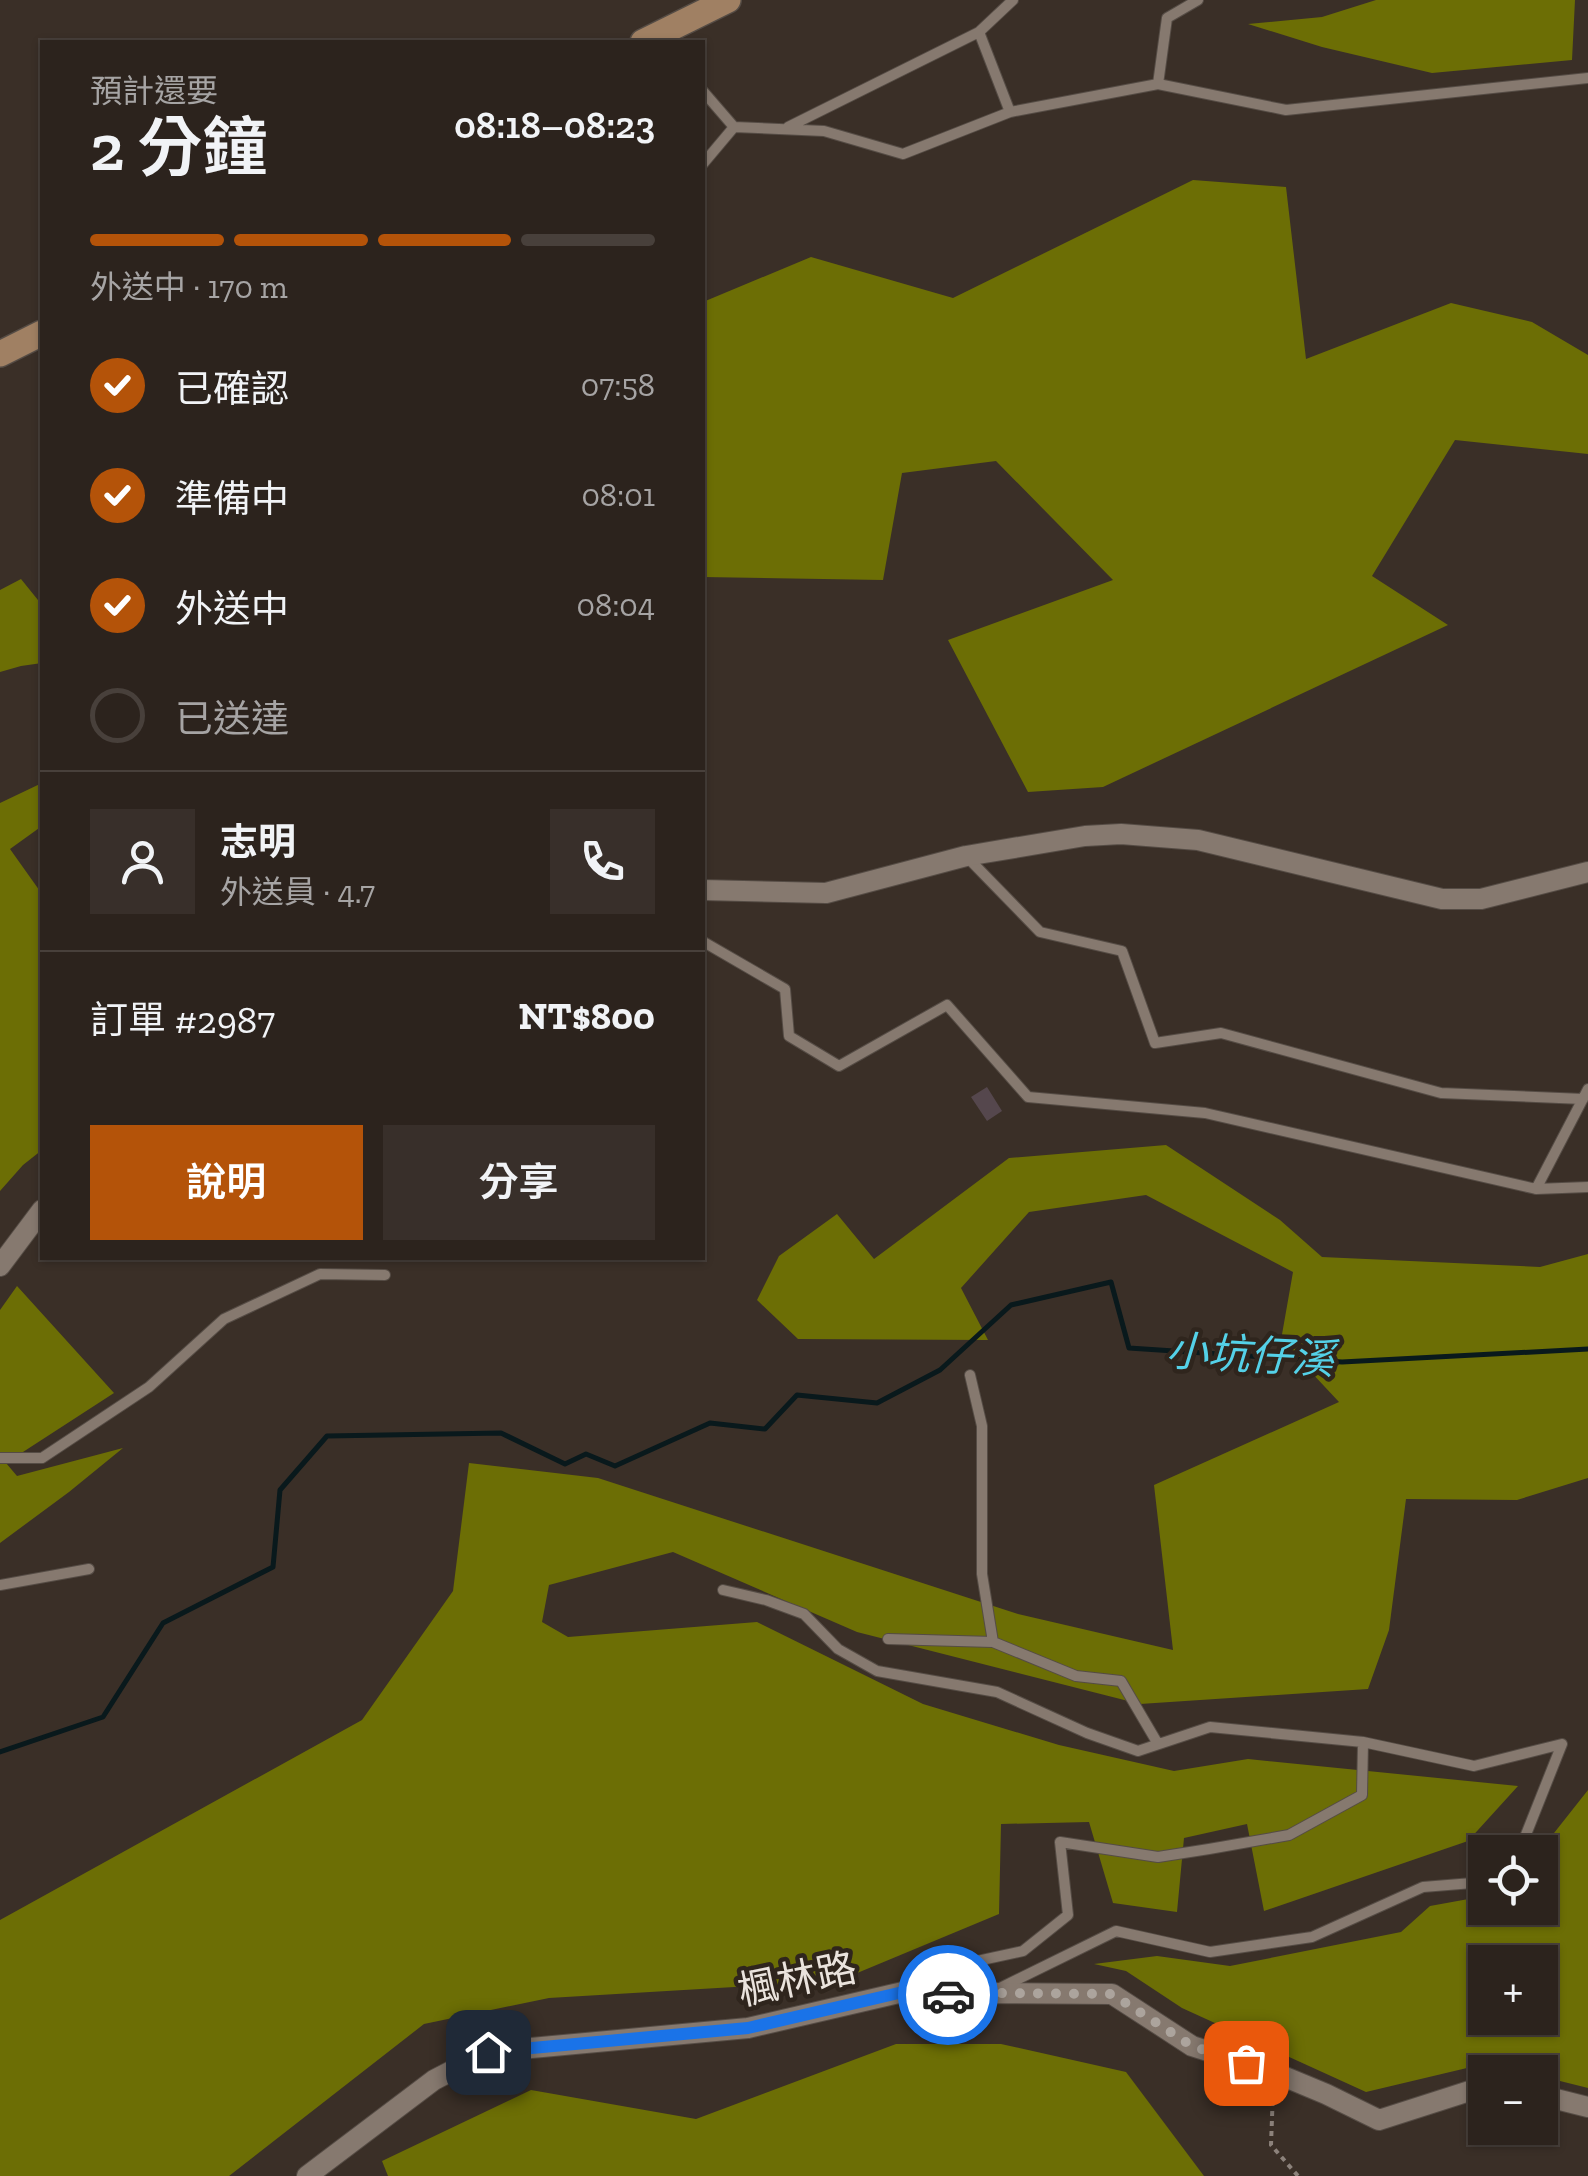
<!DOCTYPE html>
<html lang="zh-TW">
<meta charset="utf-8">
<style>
:root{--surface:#2c231d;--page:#382f2a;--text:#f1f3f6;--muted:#a6a4a4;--line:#48403b;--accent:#b45309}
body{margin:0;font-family:"Zilla Slab","Noto Sans TC",serif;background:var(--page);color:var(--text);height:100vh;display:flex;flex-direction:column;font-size:38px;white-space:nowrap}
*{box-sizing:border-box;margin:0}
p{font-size:32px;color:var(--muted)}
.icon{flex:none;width:55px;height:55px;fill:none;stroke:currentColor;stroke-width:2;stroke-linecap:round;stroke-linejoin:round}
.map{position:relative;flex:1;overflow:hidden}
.drawer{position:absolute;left:40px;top:40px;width:665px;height:1220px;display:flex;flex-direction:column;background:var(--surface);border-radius:0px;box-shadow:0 2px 8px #0004,0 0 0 2px var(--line)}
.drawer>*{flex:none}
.tools{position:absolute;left:1468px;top:1835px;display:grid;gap:20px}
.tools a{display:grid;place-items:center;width:90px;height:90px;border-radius:0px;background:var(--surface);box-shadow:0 2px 8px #0004,0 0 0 2px var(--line);font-size:50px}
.pin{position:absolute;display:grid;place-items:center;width:85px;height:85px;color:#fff;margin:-42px;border-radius:20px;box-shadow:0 5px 15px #0006}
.courier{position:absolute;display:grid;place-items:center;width:100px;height:100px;margin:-50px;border:8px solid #1a73e8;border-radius:50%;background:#fff;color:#222;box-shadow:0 2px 12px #0007}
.summary em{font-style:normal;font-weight:600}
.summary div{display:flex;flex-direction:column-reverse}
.summary{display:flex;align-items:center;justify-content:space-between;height:170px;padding:0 50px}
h1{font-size:65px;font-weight:600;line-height:75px}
.bar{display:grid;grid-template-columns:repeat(4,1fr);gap:15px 10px;align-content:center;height:120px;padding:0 50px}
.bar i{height:12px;border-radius:8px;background:var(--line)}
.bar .active{background:var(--accent)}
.bar p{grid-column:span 4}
.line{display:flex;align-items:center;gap:25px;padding:0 50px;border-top:2px solid var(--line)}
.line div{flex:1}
.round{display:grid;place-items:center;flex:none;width:105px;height:105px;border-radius:0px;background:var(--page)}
ol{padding:0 50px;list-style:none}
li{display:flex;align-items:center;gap:30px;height:110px}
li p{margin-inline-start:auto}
li .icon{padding:10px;border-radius:50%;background:var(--accent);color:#fff;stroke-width:4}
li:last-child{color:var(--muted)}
li i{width:55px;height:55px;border:5px solid var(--line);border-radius:50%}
.action{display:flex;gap:20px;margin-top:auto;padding:20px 50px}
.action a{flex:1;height:115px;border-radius:0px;background:var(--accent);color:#fff;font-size:40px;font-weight:600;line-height:115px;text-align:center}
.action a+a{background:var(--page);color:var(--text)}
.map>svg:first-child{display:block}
.forest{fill:#6c6e05;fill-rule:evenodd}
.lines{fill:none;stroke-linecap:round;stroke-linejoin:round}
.stream{stroke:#09191c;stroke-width:5}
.building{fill:#55474d}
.lane-casing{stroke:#554c45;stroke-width:12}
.street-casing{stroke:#554c45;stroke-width:22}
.secondary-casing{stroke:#554c45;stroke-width:28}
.path{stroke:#8c827b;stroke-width:4;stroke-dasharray:5 5;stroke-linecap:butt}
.lane{stroke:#86796f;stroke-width:10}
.street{stroke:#86796f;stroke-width:20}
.secondary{stroke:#a08063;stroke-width:25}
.done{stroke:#aca49d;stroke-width:10;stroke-dasharray:0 18}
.route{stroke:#1a73e8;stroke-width:12}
.labels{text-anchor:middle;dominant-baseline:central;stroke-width:9;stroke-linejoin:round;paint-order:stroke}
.street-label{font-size:40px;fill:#eae3dd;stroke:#2f251d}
.water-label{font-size:42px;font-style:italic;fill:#54d1e8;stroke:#2f251d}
</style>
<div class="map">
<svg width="1588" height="2176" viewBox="0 0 1588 2176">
<rect width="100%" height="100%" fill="#3a2f27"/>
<!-- forest -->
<path class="forest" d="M 1376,0 L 1575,0 L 1572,60 L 1432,73 L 1322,47 L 1248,24 L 1322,17 Z
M 1193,180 L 1286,187 L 1306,359 L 1451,303 L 1532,322 L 1588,355 L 1588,454 L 1455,440 L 1372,576 L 1448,625 L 1103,787 L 1028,792 L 948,640 L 1113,580 L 996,461 L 902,473 L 883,580 L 703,577 L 703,302 L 811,257 L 953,298 Z
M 21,579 L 42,605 L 42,663 L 21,666 L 0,672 L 0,590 Z
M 42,783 L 42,826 L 10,849 L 42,894 L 42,1150 L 23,1165 L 0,1191 L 0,803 Z
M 1166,1145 L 1280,1220 L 1322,1257 L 1540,1267 L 1588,1254 L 1588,1478 L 1517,1500 L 1406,1499 L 1389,1630 L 1368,1689 L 1140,1704 L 857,1632 L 673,1552 L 549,1585 L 542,1622 L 568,1637 L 757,1622 L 923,1704 L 1059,1745 L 1174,1771 L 1248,1759 L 1518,1786 L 1468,1841 L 1264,1911 L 1247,1824 L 1184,1838 L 1177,1912 L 1113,1903 L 1089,1822 L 1001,1824 L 999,1914 L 838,1981 L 549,1998 L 424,2024 L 229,2176 L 0,2176 L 0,1920 L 362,1720 L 453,1591 L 469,1463 L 598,1478 L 1018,1614 L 1173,1650 L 1154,1485 L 1339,1402 L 1281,1340 L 1293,1272 L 1146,1195 L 1029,1212 L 961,1288 L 988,1340 L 798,1339 L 757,1300 L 779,1256 L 837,1214 L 874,1259 L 1009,1158 Z
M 17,1286 L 114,1393 L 6,1463 L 17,1476 L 123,1448 L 69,1492 L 0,1543 L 0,1310 Z
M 1588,1790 L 1588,2088 L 1540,2076 L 1540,2072 L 1527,2072 L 1488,2063 L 1366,2092 L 1182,2008 L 1126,1971 L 1094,1964 L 1157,1956 L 1230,1966 L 1401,1932 L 1430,1906 L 1485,1896 L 1485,1908 L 1540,1908 L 1539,1852 ZM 1485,1962 L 1540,1962 L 1540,2018 L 1485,2018 Z
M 896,2044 L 1001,2044 L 1126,2072 L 1204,2176 L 388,2176 L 382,2161 L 531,2090 L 696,2119 Z"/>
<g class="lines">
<!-- stream -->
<path class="stream" d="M 0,1752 L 103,1717 L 163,1623 L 273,1567 L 280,1490 L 327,1436 L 501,1433 L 565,1464 L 586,1454 L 615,1466 L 710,1423 L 765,1429 L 797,1395 L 877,1403 L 940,1370 L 1011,1305 L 1111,1282 L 1129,1348 L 1342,1362 L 1588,1349"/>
</g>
<!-- building -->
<path class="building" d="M 987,1087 L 1002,1111 L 987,1121 L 971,1097 Z"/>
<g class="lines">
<defs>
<path id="lane" d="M 1158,84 L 1167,18 L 1198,0
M 702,90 L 734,127
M 1010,112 L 979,32 L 1013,0
M 788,127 L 979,32
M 702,165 L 734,127 L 824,131 L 903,154 L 1010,112 L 1158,84 L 1286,110 L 1588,78
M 967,857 L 1040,932 L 1122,951 L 1155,1043 L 1221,1033 L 1441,1093 L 1583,1099
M 702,941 L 785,989 L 789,1036 L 839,1066 L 947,1005 L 1028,1097 L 1205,1113 L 1536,1189 L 1588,1089
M 1536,1189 L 1588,1187
M 970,1375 L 982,1426 L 982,1574 L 993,1642
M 0,1458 L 42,1458 L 149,1387 L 224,1319 L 320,1274 L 385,1275
M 0,1585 L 89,1569
M 723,1590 L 766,1600 L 804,1614 L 838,1649 L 877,1671 L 997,1692 L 1087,1733 L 1138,1751 L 1210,1727 L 1363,1742 L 1474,1766 L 1562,1744 L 1519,1852
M 888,1639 L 993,1642 L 1076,1676 L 1121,1681 L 1158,1744
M 998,1989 L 1116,1931 L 1210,1952 L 1312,1937 L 1423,1887 L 1485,1882
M 906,1990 L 945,1968 L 1023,1951 L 1068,1915 L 1060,1842 L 1158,1857 L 1209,1849 L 1289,1835 L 1362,1795 L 1363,1742"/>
<path id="street" d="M 702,890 L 826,893 L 966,856 L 1085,836 L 1121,834 L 1198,840 L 1442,899 L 1481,899 L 1588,872
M 0,1266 L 42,1210
M 1540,2095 L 1588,2107
M 307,2176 L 434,2080 L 488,2052 L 748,2028 L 903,1992 L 936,1996 L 989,1993 L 1112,1994 L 1192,2046 L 1273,2072 L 1326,2094 L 1379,2120 L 1485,2086"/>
<path id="secondary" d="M 643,42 L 728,0
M 0,354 L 42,333"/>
</defs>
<!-- lane casing -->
<use href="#lane" class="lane-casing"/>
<!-- street casing -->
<use href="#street" class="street-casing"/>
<!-- secondary casing -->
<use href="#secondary" class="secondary-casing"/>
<!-- path -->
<path class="path" d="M 1273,2091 L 1271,2145 L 1298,2176"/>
<!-- lane -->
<use href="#lane" class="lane"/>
<!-- street -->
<use href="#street" class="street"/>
<!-- secondary -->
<use href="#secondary" class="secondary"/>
</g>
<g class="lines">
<!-- done -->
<path class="done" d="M 948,1995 L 989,1993 L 1112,1994 L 1192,2046 L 1246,2063"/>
<!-- route -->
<path class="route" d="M 488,2052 L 748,2028 L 903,1992 L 948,1995"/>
</g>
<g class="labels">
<!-- street labels -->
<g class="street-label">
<text transform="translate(797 1979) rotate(-12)">楓林路</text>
</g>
<!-- water labels -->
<g class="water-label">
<text transform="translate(1250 1355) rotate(3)">小坑仔溪</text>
</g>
</g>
</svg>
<div class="tools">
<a><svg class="icon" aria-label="locate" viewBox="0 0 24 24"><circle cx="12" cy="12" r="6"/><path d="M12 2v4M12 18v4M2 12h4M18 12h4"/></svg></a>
<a>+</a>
<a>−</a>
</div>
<div class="pin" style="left:1246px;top:2063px;background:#ea580c"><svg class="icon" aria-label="bag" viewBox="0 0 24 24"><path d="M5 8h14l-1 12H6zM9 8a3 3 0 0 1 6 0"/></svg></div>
<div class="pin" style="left:488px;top:2052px;background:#1f2937"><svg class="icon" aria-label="home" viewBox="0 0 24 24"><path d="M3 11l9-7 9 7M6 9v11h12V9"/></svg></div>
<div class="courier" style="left:948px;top:1995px"><svg class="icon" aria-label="car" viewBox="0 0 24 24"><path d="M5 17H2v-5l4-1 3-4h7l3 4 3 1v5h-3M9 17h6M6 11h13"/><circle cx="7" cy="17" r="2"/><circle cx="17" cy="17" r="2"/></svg></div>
<section class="drawer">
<div class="summary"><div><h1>2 分鐘</h1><p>預計還要</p></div><em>08:18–08:23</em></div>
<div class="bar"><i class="active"></i><i class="active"></i><i class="active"></i><i></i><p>外送中 · 170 m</p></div>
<ol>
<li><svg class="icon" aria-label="check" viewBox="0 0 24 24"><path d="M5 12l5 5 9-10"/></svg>已確認<p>07:58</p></li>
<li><svg class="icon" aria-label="check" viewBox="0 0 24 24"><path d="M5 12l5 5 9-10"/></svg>準備中<p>08:01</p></li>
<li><svg class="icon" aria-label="check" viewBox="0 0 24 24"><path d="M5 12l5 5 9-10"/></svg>外送中<p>08:04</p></li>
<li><i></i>已送達</li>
</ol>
<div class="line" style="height:180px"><a class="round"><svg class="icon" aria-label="person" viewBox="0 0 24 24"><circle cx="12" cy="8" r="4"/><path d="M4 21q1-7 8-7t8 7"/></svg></a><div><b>志明</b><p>外送員 · 4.7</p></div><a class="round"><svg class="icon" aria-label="phone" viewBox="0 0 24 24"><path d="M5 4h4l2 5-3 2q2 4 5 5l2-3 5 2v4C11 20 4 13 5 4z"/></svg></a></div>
<div class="line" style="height:130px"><div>訂單 #2987</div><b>NT$800</b></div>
<div class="action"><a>說明</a><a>分享</a></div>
</section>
</div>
